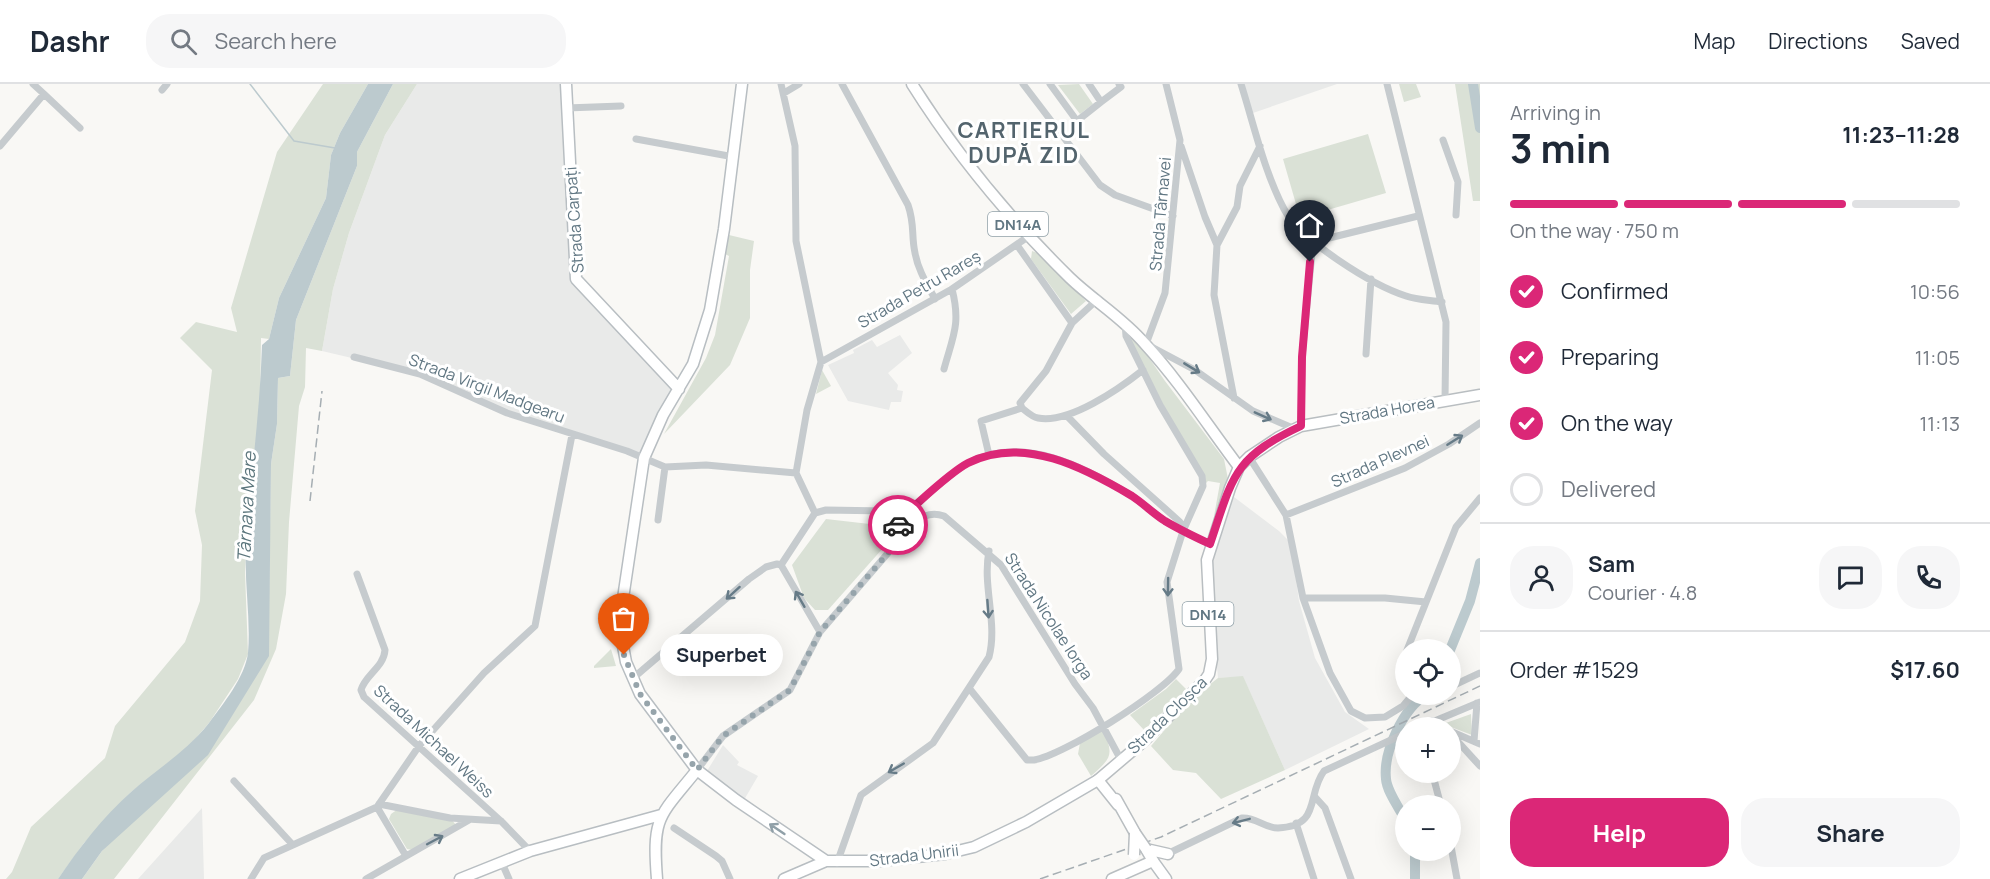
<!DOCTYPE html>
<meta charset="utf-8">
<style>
:root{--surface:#fff;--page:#f6f6f7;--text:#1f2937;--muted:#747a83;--line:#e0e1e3;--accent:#db2777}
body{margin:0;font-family:Manrope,sans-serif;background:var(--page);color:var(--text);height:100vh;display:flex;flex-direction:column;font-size:22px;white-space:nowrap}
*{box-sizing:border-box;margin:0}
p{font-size:20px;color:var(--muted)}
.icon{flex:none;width:33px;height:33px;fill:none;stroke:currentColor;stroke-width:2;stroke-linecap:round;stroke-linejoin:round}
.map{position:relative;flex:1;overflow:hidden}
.panel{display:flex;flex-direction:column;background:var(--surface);width:510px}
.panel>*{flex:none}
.controls{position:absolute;left:1395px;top:555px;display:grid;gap:12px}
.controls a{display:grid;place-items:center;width:66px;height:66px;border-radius:50%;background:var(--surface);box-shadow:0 6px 24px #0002;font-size:30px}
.pin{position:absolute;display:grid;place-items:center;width:51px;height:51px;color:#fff;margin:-62px -26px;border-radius:50% 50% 50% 0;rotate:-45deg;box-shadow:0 0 6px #0007}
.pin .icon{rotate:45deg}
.courier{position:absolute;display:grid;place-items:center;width:60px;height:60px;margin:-30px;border:4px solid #db2777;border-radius:50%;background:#fff;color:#222;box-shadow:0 2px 8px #0007}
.bubble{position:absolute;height:42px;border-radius:21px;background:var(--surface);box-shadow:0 6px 24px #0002;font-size:20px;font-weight:700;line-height:42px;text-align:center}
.head em{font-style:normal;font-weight:700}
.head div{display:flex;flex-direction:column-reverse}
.head{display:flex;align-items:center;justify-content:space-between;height:102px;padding:0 30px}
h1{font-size:39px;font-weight:700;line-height:45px}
.bar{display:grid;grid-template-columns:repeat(4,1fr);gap:9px 6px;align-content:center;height:72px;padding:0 30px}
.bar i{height:8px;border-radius:4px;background:var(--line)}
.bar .on{background:var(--accent)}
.bar p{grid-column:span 4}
.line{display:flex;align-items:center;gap:15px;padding:0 30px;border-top:2px solid var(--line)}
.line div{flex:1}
.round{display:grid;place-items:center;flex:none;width:63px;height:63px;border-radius:24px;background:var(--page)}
ol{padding:0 30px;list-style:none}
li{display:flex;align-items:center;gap:18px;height:66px}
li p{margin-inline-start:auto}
li .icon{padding:6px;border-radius:50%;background:var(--accent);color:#fff;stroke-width:4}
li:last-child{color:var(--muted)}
li i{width:33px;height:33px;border:3px solid var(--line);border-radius:50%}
.button{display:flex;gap:12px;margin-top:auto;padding:12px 30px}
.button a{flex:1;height:69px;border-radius:24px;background:var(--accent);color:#fff;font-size:24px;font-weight:700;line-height:69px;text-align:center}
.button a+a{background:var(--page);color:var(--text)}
header{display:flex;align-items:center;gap:36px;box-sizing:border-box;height:84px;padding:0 30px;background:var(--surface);border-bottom:2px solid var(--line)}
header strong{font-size:28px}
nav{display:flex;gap:33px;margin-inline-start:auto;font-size:21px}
.search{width:420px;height:54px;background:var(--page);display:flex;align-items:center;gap:15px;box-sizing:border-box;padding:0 21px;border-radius:24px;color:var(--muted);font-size:22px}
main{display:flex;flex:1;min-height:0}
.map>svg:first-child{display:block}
.built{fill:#e9eae9}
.green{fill:#dae1d6}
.water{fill:#bccace}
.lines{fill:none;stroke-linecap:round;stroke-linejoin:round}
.stream{stroke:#bccace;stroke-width:1.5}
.river{stroke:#bccace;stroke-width:10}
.secondary-casing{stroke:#b8bec2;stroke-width:13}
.primary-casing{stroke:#b9bec1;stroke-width:13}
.street{stroke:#c6cbce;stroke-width:7}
.secondary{stroke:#fff;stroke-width:10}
.primary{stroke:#fff;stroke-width:10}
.rail{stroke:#a6aeb3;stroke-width:1.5;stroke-dasharray:9 4.5;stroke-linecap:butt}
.primary-bridge-casing{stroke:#b9bec1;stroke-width:13;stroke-linecap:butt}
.primary-bridge{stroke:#fff;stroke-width:10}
.oneway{stroke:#667b87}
.oneway2{stroke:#90a0a8}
.done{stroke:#96a4ab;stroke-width:6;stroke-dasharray:0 10.8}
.route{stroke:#db2777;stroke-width:8}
.labels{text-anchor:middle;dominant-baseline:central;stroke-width:6;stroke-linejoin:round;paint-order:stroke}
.shield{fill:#fff;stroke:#90a0a8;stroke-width:1.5}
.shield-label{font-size:15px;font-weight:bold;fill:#617783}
.street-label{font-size:16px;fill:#617783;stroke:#fff}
.water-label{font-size:18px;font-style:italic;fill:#5c767d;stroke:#fff}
.district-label{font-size:22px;font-weight:bold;letter-spacing:1.5px;fill:#53646d;stroke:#fff}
</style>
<header>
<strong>Dashr</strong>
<div class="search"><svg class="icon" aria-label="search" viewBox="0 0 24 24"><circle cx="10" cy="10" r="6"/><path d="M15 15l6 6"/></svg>Search here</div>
<nav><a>Map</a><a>Directions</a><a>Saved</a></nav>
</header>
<main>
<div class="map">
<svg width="1480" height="795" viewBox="0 0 1480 795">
<rect width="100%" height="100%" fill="#f9f8f5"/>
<!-- built -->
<path class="built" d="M 417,0 L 560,0 L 576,195 L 679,305 L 644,374 L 528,336 L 420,290 L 322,267 L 333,205 L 349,149 L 385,51 Z
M 1239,0 L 1337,0 L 1250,30 Z
M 900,251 L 912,269 L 888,289 L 898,301 L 897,306 L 903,307 L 901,318 L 891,318 L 889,326 L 848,317 L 828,281 L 854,269 L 853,266 L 872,256 L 877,263 Z
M 1234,413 L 1279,447 L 1291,459 L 1299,517 L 1315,574 L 1345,628 L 1369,645 L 1285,686 L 1243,593 L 1218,594 L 1209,495 L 1214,459 Z
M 723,661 L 739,678 L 737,681 L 758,692 L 744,716 L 707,687 Z
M 202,724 L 204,795 L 138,795 Z"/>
<!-- green -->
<path class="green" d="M 323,0 L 368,0 L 340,49 L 331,71 L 326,114 L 279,214 L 269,255 L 261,254 L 260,324 L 249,414 L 245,488 L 248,570 L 238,595 L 209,639 L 183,669 L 131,708 L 84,759 L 58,795 L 6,795 L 12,788 L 31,743 L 105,674 L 115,642 L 185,558 L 200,517 L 202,461 L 195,427 L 212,286 L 180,254 L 196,238 L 237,248 L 231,224 L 277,68 Z
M 393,0 L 417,0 L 385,51 L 349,149 L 333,205 L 322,267 L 306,264 L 305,303 L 299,322 L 289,438 L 286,510 L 276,565 L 254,616 L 114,795 L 82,795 L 102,767 L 268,572 L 271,380 L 277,340 L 278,294 L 290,292 L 296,236 L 357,82 L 357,68 Z
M 1079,0 L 1093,20 L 1080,30 L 1058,1 Z
M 1399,0 L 1416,0 L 1421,13 L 1404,18 Z
M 1455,0 L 1480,0 L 1480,117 L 1473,117 Z
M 1368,50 L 1386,109 L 1300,134 L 1283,75 Z
M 729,151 L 754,157 L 750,186 L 750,234 L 730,281 L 664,350 L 706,274 L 715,251 L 729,172 L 725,170 Z
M 1032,167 L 1040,170 L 1086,217 L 1071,230 L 1031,175 Z
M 1125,239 L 1165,297 L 1224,375 L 1228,395 L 1214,432 L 1220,399 L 1208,397 L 1203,402 L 1202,392 L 1126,252 Z
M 822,286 L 831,302 L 816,310 Z
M 826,435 L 887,442 L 892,454 L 828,526 L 815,526 L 804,514 L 792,481 Z
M 611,565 L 616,582 L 594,584 L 594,582 Z
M 1243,592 L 1285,686 L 1221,715 L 1196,689 L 1173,686 L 1151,662 L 1189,617 L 1218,594 Z
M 1176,595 L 1187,606 L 1144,646 L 1130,631 L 1166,605 Z
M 1471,630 L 1472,651 L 1443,640 Z
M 1102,643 C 1113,670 1114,672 1091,692 L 1078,670 L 1080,659 Z
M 398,725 L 450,734 L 456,741 L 413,766 L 407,765 L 389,735 L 391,730 Z"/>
<!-- water -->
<path class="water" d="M 368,0 L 393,0 L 357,68 L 357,82 L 296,236 L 290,292 L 278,294 L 277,340 L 271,380 L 269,572 L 208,671 L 102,767 L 82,795 L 58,795 C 79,764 103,733 131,708 C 158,684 185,669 209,639 C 223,620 245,593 248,569 C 251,535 244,499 246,464 C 250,396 260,330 262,261 L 269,255 L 279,214 L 326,114 L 331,71 L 340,49 Z"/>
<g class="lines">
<!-- stream -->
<path class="stream" d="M 250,0 L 294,57 L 335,64"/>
<!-- river -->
<path class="river" d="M 1473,0 L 1480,44
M 1450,566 L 1470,517 L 1480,479
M 1406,737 C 1400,725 1387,708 1386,695 C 1383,668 1403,624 1427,610
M 1415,766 L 1415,795"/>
<defs>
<path id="secondary" d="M 566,0 L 576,195 L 679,305
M 742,0 L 724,145 L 710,226 L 693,280 L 663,331 L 644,374 L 619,541 L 626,578 L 640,610 L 697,686 L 736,716 L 826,777
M 1153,777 L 1166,795
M 460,795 L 530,767 L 661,731
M 657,795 C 652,732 659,733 697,686
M 784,795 L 826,777 L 879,777 L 945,770 L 974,763 L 1026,738 L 1098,696"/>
<path id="primary" d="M 912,0 C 956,70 1011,136 1070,194 C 1094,217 1123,234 1145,260 C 1180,298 1208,342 1239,383
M 1116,715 L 1135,749
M 1118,721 L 1098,696 L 1145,656 L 1205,596 L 1209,590 L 1212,575 L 1207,476 L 1230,404 L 1239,383 L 1249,373 L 1279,353 L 1301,342 L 1480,311
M 1146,765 L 1168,770
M 1112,795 L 1153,777 L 1146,765"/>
</defs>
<!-- secondary casing -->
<use href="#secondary" class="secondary-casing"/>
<!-- primary casing -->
<use href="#primary" class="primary-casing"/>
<!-- street -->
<path class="street" d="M 781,0 L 795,62 L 796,157 L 821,278 L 807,326 L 796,389 L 815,429
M 842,0 L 908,121 C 915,141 911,151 915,169 C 918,186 927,200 935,215
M 1023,0 L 1100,101 L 1115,111 L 1173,132
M 1050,0 L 1077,37 L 1101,18
M 1089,0 L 1101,18 L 1121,3 L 1119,0
M 1166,0 L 1180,56 L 1165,209 L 1146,260 L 1195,286 L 1253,327 L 1295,345
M 1241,0 C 1254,41 1264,87 1284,125 C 1301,157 1372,201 1406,212 C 1417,216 1430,216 1442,218
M 1387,0 L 1446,238 L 1445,316
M 162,6 L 167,0
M 784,9 L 799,0
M 44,10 L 80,44
M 566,24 L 621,22
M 636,55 L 734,73
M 1443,56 L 1458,98 L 1456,131
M 0,62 L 44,10 L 33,0
M 1181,62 L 1205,133 L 1217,161
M 1313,158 L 1418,132
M 1017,161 L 1072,239 L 1098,215
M 1366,270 L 1371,195
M 354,273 L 420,290 L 507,329 L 627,367 L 665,383 L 706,381 L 796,389
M 821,278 L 952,205 L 1029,152
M 944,285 C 953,252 961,240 952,205
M 1234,314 L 1214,211 L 1217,161 L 1237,123 L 1240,102 L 1260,62
M 1022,324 C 1027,328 1032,333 1038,334 C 1069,340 1119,305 1143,286
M 1022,324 L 1020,319 L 1046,287 L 1072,239
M 1067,332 L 1104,370 L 1180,438 L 1180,445
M 1301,342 L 1302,273 L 1313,158
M 989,371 L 981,337 L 1022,324
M 1249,373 L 1286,431 L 1303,514 L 1330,589 L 1351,627 L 1365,634 L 1385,633 L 1403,622 L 1413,610
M 1286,431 L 1405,384 L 1449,360 L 1480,339
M 658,436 L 665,383
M 897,437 C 917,421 947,391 968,379 C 1023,350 1085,383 1132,412 C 1144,420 1154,430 1165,437 C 1180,446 1195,453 1210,460
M 900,450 C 915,439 925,425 944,432 L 1001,481 L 1075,600 L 1093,624 L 1121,676
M 781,481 L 820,548
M 357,490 L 385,566 C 384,583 365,591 361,606 L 364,613 L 502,738 L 530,767
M 1303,514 L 1385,514 L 1426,518
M 1407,566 L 1456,443 L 1480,414
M 1406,570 L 1406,571
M 632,595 L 749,495 L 766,483 L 777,480 L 781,481
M 1450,603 L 1480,589
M 969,604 L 1027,676 L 1034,676 C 1062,672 1163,609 1179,585 L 1167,498 L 1183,447 L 1203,402 L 1202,392 L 1160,321 L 1126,252 L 1125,239
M 1432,637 L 1444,644
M 1418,644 L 1480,618
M 1450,647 L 1480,660
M 1450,649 L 1480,682
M 1474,657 L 1477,619
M 697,686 L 723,652 L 790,606 L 820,548 L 894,462 C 902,449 901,433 886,427 L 826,426 L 815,429 L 781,481
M 1432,688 L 1441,722
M 234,697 L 292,760
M 1315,713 L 1325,724 L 1351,795
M 379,720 L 450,734 L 501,737
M 377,723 L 419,662 L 484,589 L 535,542 L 572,351
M 377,723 L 406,772
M 1296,739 L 1314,795
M 674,744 L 716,772 L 722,777 L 730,795
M 1450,757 L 1457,795
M 1165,771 L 1242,734 C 1256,733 1264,744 1278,744 C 1322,742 1306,711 1324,687 L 1406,649
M 502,779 L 509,795
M 837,779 L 861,711 L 933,659 L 989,573 C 998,539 982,502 989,467
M 251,795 L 264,774 L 377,723
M 366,795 L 469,736"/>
<!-- secondary -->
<use href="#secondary" class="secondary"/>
<!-- primary -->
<use href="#primary" class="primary"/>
<!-- rail -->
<path class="rail" d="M 310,417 L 322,307
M 1040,795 L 1161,753 L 1480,602"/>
<defs>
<path id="primary-bridge" d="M 1135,749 L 1146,765
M 1134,771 L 1135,749"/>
</defs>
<!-- primary-bridge casing -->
<use href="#primary-bridge" class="primary-bridge-casing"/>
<!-- primary-bridge -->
<use href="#primary-bridge" class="primary-bridge"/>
</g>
<!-- one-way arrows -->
<defs><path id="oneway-shaft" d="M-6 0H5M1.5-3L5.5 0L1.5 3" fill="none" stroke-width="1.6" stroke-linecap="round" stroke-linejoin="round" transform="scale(1.5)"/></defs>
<g class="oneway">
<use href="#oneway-shaft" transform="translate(1192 284) rotate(31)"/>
<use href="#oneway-shaft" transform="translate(1263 332) rotate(24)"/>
<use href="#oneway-shaft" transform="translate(1455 356) rotate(-32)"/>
<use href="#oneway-shaft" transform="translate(1168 503) rotate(91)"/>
<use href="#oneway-shaft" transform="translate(733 509) rotate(138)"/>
<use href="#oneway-shaft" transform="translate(800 515) rotate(-120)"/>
<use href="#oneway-shaft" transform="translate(988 525) rotate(86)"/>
<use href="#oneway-shaft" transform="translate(896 684) rotate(150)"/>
<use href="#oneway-shaft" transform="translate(1241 737) rotate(166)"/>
<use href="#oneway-shaft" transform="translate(435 756) rotate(-28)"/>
</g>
<use class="oneway2" href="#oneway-shaft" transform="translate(777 745) rotate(-146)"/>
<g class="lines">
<!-- done -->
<path class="done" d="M 624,571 L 640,610 L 697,686 L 723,652 L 790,606 L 820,548 L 894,462 L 900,450 L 898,441"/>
<!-- route -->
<path class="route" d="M 898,441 L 897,437 C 917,421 947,390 968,379 C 1023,351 1085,384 1132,412 C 1144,420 1154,430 1165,437 C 1180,446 1195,453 1210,460 C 1233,392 1233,374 1301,342 L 1302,273 L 1310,178"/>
</g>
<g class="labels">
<!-- shield labels -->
<g class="shield">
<rect x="988" y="128" width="60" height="24" rx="4.5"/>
<rect x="1182.5" y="518" width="51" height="24" rx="4.5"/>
</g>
<g class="shield-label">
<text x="1018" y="140">DN14A</text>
<text x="1208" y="530">DN14</text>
</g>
<!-- street labels -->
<g class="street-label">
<text transform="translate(1160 130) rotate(-85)">Strada Târnavei</text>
<text transform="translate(574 136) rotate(-94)">Strada Carpați</text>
<text transform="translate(919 205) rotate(-30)">Strada Petru Rareș</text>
<text transform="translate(487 304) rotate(21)">Strada Virgil Madgearu</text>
<text transform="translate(1387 326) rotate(-10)">Strada Horea</text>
<text transform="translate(1380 377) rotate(-24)">Strada Plevnei</text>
<text transform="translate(1049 532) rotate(57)">Strada Nicolae Iorga</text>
<text transform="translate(1167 631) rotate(-44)">Strada Cloșca</text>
<text transform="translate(434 657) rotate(43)">Strada Michael Weiss</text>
<text transform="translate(914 771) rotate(-7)">Strada Unirii</text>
</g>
<!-- water labels -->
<g class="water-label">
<text transform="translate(246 423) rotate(-87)">Târnava Mare</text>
</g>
<!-- district labels -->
<g class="district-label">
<text x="1024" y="46">CARTIERUL<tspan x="1024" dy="25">DUPĂ ZID</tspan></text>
</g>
</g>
</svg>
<div class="controls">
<a><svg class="icon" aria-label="locate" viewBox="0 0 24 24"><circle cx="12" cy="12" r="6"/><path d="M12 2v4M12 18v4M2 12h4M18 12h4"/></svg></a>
<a>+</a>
<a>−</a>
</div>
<div class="pin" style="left:624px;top:571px;background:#ea580c"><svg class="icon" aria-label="bag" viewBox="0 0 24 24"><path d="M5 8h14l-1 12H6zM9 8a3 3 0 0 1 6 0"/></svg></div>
<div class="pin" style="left:1310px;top:178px;background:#1f2937"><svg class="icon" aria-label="home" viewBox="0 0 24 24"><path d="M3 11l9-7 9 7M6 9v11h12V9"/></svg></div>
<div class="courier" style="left:898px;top:441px"><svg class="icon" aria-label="car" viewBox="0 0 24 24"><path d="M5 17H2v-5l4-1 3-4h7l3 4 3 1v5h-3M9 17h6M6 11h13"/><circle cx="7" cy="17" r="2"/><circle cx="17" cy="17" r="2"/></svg></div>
<div class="bubble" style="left:660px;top:550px;width:123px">Superbet</div>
</div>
<section class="panel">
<div class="head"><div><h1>3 min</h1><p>Arriving in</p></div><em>11:23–11:28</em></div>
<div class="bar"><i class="on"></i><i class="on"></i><i class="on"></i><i></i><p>On the way · 750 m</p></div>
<ol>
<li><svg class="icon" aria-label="check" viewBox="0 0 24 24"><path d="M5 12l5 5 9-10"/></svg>Confirmed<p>10:56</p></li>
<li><svg class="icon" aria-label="check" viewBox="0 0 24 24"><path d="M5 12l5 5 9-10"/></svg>Preparing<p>11:05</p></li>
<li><svg class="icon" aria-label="check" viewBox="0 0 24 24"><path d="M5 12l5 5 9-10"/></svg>On the way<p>11:13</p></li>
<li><i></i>Delivered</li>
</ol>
<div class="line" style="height:108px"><a class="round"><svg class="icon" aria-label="person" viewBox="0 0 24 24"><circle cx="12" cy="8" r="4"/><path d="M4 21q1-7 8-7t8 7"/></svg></a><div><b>Sam</b><p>Courier · 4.8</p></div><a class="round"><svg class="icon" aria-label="chat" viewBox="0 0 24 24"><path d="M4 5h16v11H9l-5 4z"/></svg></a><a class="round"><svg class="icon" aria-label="phone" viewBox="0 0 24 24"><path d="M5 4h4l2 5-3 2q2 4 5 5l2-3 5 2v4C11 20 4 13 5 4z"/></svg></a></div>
<div class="line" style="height:78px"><div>Order #1529</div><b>$17.60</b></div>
<div class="button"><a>Help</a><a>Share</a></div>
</section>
</main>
